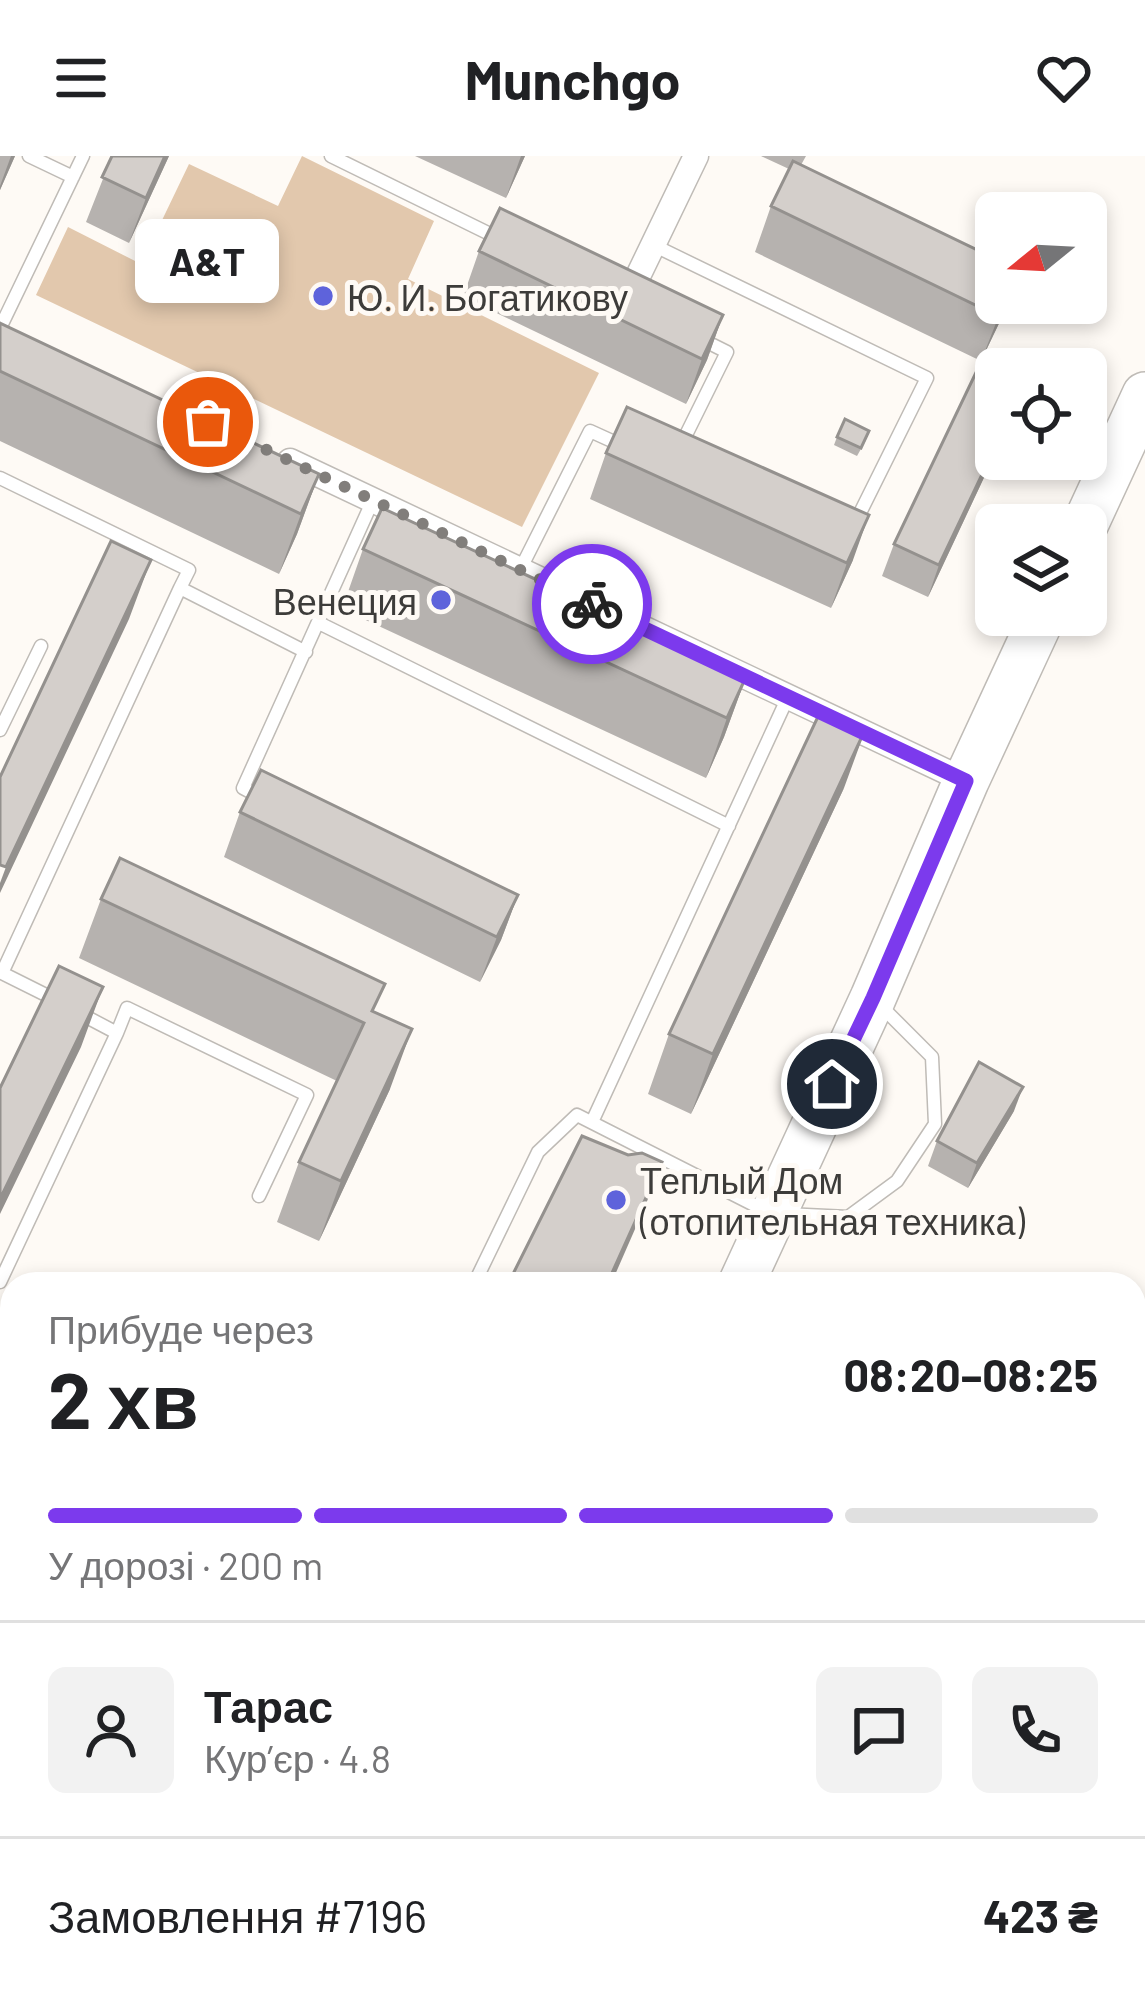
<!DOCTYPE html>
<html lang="uk">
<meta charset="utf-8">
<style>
:root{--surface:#fff;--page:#f2f2f2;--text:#202124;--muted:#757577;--line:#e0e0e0;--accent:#7c3aed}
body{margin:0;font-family:Barlow,sans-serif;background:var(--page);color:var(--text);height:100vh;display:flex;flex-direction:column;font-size:45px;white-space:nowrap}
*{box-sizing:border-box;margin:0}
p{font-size:39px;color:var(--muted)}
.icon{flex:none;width:66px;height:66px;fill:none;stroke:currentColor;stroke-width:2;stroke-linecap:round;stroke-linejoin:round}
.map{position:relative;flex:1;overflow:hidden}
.side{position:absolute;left:0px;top:1116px;width:1146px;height:744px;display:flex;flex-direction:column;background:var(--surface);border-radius:36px 36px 0 0;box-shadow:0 6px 18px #0003}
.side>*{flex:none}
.needle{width:78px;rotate:252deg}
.tools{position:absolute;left:975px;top:36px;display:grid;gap:24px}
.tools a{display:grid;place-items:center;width:132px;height:132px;border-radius:18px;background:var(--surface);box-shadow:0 6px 18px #0003;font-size:60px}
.pin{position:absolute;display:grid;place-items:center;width:102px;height:102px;color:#fff;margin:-51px;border:6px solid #fff;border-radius:50%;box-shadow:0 3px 12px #0007}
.courier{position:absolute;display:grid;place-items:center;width:120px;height:120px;margin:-60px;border:9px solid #7c3aed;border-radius:50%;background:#fff;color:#222;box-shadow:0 3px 15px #0007}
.bubble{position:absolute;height:84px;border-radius:18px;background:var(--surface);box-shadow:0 6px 18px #0003;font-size:39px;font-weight:700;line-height:84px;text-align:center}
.overview em{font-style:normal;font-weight:700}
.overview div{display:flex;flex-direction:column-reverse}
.overview{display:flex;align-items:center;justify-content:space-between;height:204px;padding:0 48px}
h1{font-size:78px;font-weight:700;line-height:90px}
.bar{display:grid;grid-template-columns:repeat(4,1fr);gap:18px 12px;align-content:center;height:144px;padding:0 48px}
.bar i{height:15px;border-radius:9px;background:var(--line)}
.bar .current{background:var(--accent)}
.bar p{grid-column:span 4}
.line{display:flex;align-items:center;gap:30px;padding:0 48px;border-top:3px solid var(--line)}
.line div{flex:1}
.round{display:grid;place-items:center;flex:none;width:126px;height:126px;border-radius:18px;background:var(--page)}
header{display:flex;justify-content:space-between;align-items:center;height:156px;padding:0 48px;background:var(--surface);font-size:54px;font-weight:700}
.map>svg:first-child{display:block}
.green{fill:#e2c8ad}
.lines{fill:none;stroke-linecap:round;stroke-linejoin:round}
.lane-casing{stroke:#bfbbb6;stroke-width:15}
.street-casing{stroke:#bfbbb6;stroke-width:27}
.secondary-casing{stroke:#bfbbb6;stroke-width:39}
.highway-casing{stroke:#bfbbb6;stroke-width:48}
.lane{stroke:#fff;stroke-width:12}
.street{stroke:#fff;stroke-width:24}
.secondary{stroke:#fff;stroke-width:36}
.highway{stroke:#fff;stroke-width:45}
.rail-casing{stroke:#5d5b59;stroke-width:12}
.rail{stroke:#fefaf5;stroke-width:8;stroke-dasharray:22;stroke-linecap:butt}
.wall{fill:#b6b2af}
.shaded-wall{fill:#94918e}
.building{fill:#d4cfcb;stroke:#94918e;stroke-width:3}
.done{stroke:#817e7b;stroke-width:12;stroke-dasharray:0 21.6}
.route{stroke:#7c3aed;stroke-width:15}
.poi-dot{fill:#5e63db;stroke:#fefaf5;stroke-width:4.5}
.labels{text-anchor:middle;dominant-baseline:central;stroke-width:10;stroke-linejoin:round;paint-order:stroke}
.poi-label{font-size:36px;fill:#3d3c3a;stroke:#fefaf5;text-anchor:start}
</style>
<header><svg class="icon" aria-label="menu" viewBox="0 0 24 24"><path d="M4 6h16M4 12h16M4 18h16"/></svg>Munchgo<svg class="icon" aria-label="heart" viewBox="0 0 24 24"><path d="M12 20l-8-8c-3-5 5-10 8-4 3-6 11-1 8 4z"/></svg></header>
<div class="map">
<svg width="1145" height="1860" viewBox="0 0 1145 1860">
<rect width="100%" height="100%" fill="#fefaf5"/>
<!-- green -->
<path class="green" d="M 302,0 L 434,65 L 408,123 L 599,217 L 522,371 L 36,139 L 68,71 L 141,108 L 189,8 L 278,50 Z"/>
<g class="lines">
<defs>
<path id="lane" d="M 29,0 L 73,21
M 331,0 L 500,83
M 653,89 L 927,222 L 860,357
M 2,168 L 83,0
M 680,291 L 727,196 L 701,183
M 0,322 L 189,414 L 180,432 L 306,496
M 520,414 L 590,275 L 623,290
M 319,467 L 729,670
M 0,574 L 41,490
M 260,641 L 243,632 L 373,344
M 0,816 L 58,845
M 2,817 L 180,432
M 81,858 L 117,877 L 127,852 L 307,939 L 259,1040
M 592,966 L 788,541
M 786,1058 L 848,1061 L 897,1025 L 935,968 L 932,901 L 879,848
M 0,1126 L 117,877
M 474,1128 L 538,996 L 577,959 L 766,1055
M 0,1515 L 12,1522
M 88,1860 L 93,1848"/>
<path id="street" d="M 627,143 L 696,0
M 290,305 L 966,625"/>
<path id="secondary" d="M 26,1848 L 50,1860"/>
<path id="highway" d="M 1085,369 L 1145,239
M 741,1128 L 873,842 L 966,625 L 1043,459
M 412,1860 L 417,1848"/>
</defs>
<!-- lane casing -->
<use href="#lane" class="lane-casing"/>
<!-- street casing -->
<use href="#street" class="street-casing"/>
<!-- secondary casing -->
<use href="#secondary" class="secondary-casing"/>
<!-- highway casing -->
<use href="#highway" class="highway-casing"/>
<!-- lane -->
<use href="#lane" class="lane"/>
<!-- street -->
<use href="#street" class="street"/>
<!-- secondary -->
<use href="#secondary" class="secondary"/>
<!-- highway -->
<use href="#highway" class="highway"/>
<defs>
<path id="rail" d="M 1134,1189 L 1145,1167
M 796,1860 L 802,1848"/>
</defs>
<!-- rail casing -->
<use href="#rail" class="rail-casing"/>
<!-- rail -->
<use href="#rail" class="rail"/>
</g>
<!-- wall -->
<path class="wall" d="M 0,0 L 15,0 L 0,34 Z
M 112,0 L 169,0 L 129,87 L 86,66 Z
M 415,0 L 525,0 L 506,42 Z
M 761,0 L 806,0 L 801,9 L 1003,159 L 981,205 L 755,96 L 771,50 L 789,13 Z
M 479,95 L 723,159 L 707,204 L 686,248 L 463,141 Z
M 0,167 L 319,318 L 297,378 L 279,418 L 0,285 Z
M 837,281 L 866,284 L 857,300 L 834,289 Z
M 996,296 L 928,441 L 882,420 L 894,388 Z
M 606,297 L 853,404 L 831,452 L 590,343 Z
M 363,393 L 746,521 L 724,581 L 706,622 L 342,453 Z
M 844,632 L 691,958 L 648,938 L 669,878 Z
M 240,656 L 518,739 L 501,784 L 480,826 L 224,701 Z
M 101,743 L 375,856 L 390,933 L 319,1085 L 277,1066 L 299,1006 L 337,925 L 79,802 Z
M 1014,955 L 968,1032 L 928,1010 L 937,985 Z
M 0,1179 L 12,1185 L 12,1304 L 0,1298 Z
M 0,1600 L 12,1606 L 12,1722 L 0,1717 Z"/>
<!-- shaded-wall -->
<path class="shaded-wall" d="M 11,0 L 15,0 L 0,34 L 0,30 Z
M 165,0 L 169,0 L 129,87 L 146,42 Z
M 521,0 L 525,0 L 506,42 Z
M 1004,147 L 1008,147 L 1003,159 L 981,205 Z
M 723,159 L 707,204 L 686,248 L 702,203 Z
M 996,289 L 996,296 L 928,441 L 939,409 Z
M 319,318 L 297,378 L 279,418 L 301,358 Z
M 869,359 L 853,404 L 831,452 L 847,407 Z
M 151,404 L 129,463 L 0,737 L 0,727 L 6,711 Z
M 746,521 L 724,581 L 706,622 L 727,562 Z
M 866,572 L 844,632 L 691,958 L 713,898 Z
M 518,739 L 501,784 L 480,826 L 497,781 Z
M 103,831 L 81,891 L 0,1058 L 0,1043 Z
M 412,873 L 390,933 L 319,1085 L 341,1025 Z
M 1023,931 L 1014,955 L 968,1032 L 977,1007 Z
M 662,1006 L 646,1048 L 611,1128 L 607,1128 Z"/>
<!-- building -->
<path class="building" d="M 112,0 L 165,0 L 146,42 L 102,21 Z
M 793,5 L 996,103 L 996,147 L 1004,147 L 998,160 L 771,50 Z
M 500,52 L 723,159 L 702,203 L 479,95 Z
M 0,167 L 319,318 L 301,358 L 0,215 Z
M 981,206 L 996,213 L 996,289 L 939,409 L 894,388 Z
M 627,251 L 869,359 L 847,407 L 606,297 Z
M 845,263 L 869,275 L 861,292 L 837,281 Z
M 382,352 L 746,521 L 727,562 L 363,393 Z
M 111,385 L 151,404 L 6,711 L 0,709 L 0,621 Z
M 822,552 L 866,572 L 713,898 L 669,878 Z
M 261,614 L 518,739 L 497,781 L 240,656 Z
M 120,702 L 385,828 L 372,855 L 412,873 L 341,1025 L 299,1006 L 364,867 L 101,743 Z
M 59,810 L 103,831 L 0,1043 L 0,932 Z
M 979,906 L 1023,931 L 977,1007 L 937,985 Z
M 582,980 L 628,999 L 642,997 L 662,1006 L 607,1128 L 508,1128 Z
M 0,1179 L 12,1185 L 12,1233 L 0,1227 Z
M 0,1389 L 12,1394 L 12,1403 L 0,1431 Z
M 0,1600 L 12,1606 L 12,1653 L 0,1647 Z
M 545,1848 L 597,1848 L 591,1860 L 539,1860 Z"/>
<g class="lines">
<!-- done -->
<path class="done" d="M 208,266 L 592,448"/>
<!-- route -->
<path class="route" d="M 592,448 L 966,625 L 873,842 L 832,928"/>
</g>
<!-- markers -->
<g class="poi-dot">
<circle cx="323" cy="140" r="12"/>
<circle cx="441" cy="444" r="12"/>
<circle cx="616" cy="1044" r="12"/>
</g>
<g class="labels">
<!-- poi labels -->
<g class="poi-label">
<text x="347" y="140">Ю. И. Богатикову</text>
<text x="417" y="444" text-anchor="end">Венеция</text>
<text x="640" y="1023">Теплый Дом<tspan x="640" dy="41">(отопительная техника)</tspan></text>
</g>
</g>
</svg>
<div class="tools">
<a><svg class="needle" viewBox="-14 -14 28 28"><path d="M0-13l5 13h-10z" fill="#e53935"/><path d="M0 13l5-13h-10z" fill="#757577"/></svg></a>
<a><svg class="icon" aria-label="locate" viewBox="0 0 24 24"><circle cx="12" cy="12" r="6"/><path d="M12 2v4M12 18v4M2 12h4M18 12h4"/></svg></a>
<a><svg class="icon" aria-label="layers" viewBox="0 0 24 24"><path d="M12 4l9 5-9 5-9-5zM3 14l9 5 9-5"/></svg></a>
</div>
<div class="pin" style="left:208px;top:266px;background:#ea580c"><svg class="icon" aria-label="bag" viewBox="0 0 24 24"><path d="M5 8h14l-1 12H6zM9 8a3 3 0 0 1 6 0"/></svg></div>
<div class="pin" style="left:832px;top:928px;background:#1f2937"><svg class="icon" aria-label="home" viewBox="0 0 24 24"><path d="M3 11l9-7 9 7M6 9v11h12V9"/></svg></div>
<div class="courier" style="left:592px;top:448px"><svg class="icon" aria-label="bike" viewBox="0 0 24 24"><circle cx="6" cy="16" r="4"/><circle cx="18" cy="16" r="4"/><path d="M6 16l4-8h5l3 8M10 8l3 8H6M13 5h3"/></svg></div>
<div class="bubble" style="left:135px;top:63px;width:144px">A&amp;T</div>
<section class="side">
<div class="overview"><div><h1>2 хв</h1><p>Прибуде через</p></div><em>08:20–08:25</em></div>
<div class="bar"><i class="current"></i><i class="current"></i><i class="current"></i><i></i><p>У дорозі · 200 m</p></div>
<div class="line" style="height:216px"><a class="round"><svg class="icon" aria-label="person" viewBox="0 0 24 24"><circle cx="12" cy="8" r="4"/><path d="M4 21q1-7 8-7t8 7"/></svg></a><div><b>Тарас</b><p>Кур’єр · 4.8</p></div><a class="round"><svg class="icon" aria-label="chat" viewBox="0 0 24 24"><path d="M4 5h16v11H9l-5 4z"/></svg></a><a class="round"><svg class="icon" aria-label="phone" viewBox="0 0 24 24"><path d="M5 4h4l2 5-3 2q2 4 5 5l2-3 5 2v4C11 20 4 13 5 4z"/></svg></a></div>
<div class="line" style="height:156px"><div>Замовлення #7196</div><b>423 ₴</b></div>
</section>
</div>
